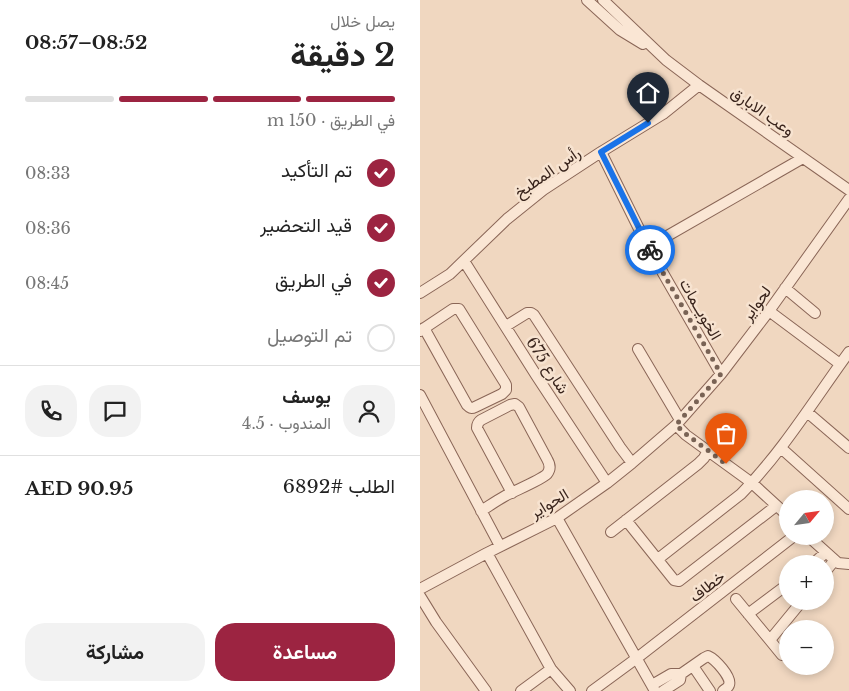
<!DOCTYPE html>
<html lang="ar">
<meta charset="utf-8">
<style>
:root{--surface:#fff;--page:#f2f2f2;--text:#222;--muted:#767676;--line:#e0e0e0;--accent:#9c2441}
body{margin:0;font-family:"Libre Baskerville",Vazirmatn,serif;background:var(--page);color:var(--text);direction:rtl;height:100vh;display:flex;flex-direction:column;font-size:19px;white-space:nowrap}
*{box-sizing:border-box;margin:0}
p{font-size:16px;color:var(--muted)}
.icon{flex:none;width:28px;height:28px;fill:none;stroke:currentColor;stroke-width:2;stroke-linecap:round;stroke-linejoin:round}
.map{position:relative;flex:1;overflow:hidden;direction:ltr}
.sheet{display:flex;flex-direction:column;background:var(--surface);width:420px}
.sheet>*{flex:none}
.needle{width:32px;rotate:61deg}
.tools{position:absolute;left:359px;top:490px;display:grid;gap:10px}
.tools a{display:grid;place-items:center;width:55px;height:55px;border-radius:50%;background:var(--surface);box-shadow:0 2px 8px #0003;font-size:25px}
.pin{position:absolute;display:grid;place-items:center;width:42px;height:42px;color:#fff;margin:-51px -21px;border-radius:50% 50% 50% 0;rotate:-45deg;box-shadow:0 0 5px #0007}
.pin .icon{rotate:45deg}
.courier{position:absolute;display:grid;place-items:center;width:50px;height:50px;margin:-25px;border:4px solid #1a73e8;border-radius:50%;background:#fff;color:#222;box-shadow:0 1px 6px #0007}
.head em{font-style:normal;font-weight:700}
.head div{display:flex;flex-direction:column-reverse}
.head{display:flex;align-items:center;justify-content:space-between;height:85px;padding:0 25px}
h1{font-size:32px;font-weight:700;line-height:38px}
.bar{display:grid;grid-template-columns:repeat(4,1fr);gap:8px 5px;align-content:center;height:60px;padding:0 25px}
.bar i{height:6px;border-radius:4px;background:var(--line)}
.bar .selected{background:var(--accent)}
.bar p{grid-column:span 4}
.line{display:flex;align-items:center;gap:12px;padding:0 25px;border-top:1px solid var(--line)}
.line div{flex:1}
.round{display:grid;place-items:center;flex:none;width:52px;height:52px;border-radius:20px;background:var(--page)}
ol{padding:0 25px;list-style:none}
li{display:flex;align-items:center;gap:15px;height:55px}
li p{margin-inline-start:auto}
li .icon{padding:5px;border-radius:50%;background:var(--accent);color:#fff;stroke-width:4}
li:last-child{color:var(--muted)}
li i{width:28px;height:28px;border:2px solid var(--line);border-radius:50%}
.cta{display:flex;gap:10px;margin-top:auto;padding:10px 25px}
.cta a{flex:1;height:58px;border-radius:20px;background:var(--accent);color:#fff;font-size:20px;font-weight:700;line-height:58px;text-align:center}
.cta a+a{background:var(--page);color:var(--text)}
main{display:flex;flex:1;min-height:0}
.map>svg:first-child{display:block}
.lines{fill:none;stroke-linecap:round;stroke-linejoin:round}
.minor-casing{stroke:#8a6657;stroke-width:12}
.minor{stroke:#fae6d4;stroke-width:10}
.done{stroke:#796355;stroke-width:5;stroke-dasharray:0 9}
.route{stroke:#1a73e8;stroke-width:6}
.labels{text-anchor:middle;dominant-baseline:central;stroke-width:5;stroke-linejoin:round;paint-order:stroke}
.street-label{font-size:16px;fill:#39241c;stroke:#f7e3d0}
</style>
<main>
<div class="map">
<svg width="429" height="691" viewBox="0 0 429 691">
<rect width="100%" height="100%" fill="#f0d7c0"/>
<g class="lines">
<defs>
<path id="minor" d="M 167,0 L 200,30 L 223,44
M 183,0 L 246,60 L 279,85 L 429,190
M 181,152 L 228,247 L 301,374
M 228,247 L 383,158
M 44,261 L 116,375 L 187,483
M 365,288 L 395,313
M 0,293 L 30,274 L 87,219 L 123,190 L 181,152 L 243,114 L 279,85
M 349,311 L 420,364
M 86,326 L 107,313 L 111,313 L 114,315 L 200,447 L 212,463
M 0,331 L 33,309 L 39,309 L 85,383 L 86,385 L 86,390 L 82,394 L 55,407 C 51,409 50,408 47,405 L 4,328
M 218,349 L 260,420
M 0,395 L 80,546
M 387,412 L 429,448
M 256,425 L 266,435 L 332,483 L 368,516
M 361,448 L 429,509
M 61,511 C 69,506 76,501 85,496 C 94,491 121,480 127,474 C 131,469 130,464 127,459 L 99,407 L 95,404 L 90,405 L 61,420 C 58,422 57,424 57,428 L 92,493
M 137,518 L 235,691
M 206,520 L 254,580 L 259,581 L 356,506
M 191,532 L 278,464 L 284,458 L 288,450
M 388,536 L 418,563 L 429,564
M 67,553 L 131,669 L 150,691
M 238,559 L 321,494 C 363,451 394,400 429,352
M 393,564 L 405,553
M 405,572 L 414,561
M 0,589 L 67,553 L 137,518 L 187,483 L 212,463 L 256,425 L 301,374 L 349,311 L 429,199
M 0,596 L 16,622 L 66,691
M 316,599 L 362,655
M 328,614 L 368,584
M 350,640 L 382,601
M 273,666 L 290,691
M 232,685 L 251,674 L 261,674 L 284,658 L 288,656 C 295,659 312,677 309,685 C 308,688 305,689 303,691
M 101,691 L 131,669
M 172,691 L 217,658 L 374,536
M 243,691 L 260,680 L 261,674"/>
</defs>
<!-- minor casing -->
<use href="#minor" class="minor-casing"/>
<!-- minor -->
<use href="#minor" class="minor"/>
</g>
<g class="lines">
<!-- done -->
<path class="done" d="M 230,250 L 301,374 L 256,425 L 266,434 L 306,464"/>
<!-- route -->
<path class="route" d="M 228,123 L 181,152 L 230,250"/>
</g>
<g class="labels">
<!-- street labels -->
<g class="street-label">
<text transform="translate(343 111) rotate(35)">وعب الابارق</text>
<text transform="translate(127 172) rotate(-35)">رأس المطبخ</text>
<text transform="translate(336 303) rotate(-54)">لحواير</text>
<text transform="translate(281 309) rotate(60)">الخويــمات</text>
<text transform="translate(128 365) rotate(57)">شارع 675</text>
<text transform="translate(129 503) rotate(-31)">الحواير</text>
<text transform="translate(287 586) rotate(-38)">خطاف</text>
</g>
</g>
</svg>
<div class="tools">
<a><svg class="needle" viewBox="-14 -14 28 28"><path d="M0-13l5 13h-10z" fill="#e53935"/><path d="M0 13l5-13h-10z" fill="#767676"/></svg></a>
<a>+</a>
<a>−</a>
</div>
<div class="pin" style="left:306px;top:464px;background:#ea580c"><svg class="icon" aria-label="bag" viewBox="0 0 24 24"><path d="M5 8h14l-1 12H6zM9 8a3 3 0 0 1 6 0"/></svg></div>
<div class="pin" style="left:228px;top:123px;background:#1f2937"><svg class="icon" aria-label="home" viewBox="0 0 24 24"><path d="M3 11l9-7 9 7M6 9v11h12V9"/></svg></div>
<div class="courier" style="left:230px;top:250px"><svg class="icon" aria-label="bike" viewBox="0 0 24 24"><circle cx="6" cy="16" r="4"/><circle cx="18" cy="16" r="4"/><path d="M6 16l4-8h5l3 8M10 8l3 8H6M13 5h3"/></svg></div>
</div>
<section class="sheet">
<div class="head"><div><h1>2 دقيقة</h1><p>يصل خلال</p></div><em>08:52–08:57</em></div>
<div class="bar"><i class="selected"></i><i class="selected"></i><i class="selected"></i><i></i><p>في الطريق · 150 m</p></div>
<ol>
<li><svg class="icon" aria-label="check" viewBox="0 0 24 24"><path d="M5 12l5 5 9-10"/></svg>تم التأكيد<p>08:33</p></li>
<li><svg class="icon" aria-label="check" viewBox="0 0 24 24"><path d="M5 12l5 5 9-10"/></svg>قيد التحضير<p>08:36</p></li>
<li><svg class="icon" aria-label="check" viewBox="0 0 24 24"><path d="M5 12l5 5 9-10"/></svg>في الطريق<p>08:45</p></li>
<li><i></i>تم التوصيل</li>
</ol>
<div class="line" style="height:90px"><a class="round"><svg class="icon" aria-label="person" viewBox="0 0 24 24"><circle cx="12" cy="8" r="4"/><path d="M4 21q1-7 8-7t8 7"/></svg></a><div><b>يوسف</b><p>المندوب · 4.5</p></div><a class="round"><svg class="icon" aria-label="chat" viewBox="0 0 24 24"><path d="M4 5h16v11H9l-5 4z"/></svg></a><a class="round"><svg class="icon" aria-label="phone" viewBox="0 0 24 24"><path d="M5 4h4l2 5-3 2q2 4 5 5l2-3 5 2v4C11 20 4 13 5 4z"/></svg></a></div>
<div class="line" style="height:65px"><div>الطلب #6892</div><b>AED 90.95</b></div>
<div class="cta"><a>مساعدة</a><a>مشاركة</a></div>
</section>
</main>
